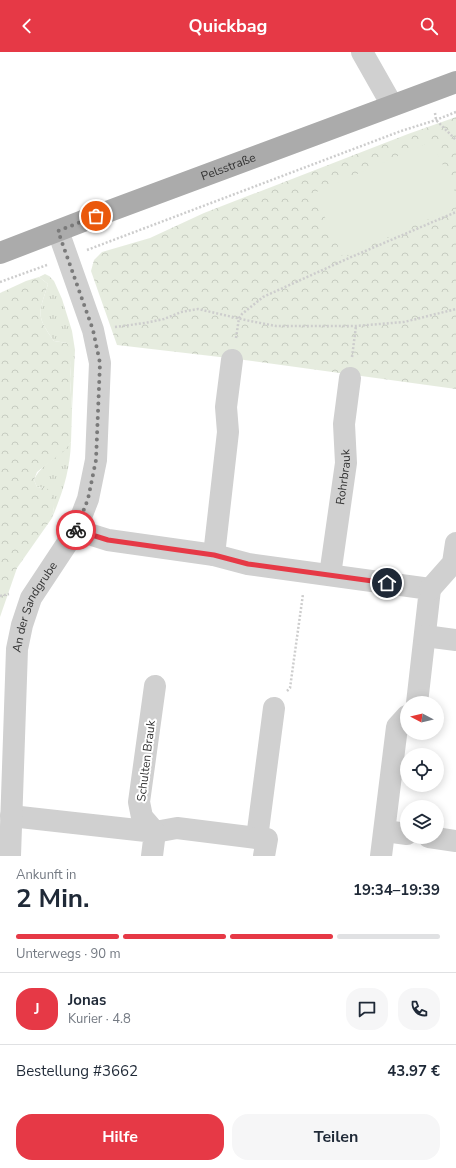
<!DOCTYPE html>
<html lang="de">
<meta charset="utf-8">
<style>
:root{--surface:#fff;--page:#f6f6f7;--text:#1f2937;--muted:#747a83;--line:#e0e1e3;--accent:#e63946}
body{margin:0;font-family:"Nunito Sans",sans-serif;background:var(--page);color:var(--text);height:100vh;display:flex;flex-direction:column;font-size:15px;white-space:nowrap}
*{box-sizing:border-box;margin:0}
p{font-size:13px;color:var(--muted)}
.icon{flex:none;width:22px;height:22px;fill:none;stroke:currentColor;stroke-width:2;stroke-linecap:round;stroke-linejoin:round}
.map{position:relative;height:804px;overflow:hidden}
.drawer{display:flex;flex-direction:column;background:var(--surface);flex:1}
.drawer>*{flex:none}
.needle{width:26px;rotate:277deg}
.fabs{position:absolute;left:400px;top:644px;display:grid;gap:8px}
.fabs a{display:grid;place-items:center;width:44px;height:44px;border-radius:50%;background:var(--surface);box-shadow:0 2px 10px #0003;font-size:20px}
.pin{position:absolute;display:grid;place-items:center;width:34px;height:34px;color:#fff;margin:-17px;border:2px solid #fff;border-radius:50%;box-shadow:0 1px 4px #0007}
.courier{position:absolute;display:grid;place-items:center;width:40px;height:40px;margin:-20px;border:3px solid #e63946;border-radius:50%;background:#fff;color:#222;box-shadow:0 1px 5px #0007}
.head em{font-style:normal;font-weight:700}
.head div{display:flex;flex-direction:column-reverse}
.head{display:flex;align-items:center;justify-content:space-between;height:68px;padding:0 16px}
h1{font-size:26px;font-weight:700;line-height:30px}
.bar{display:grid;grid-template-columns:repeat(4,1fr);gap:6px 4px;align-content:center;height:48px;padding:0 16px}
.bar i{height:5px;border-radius:3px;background:var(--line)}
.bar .selected{background:var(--accent)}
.bar p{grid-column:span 4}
.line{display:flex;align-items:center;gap:10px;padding:0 16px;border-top:1px solid var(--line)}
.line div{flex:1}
.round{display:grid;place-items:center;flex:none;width:42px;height:42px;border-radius:16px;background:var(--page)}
.action{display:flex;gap:8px;margin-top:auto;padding:8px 16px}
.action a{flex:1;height:46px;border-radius:16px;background:var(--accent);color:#fff;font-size:16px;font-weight:700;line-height:46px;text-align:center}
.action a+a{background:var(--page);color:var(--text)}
header{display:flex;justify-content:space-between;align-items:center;height:52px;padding:0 16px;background:var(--accent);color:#fff;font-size:18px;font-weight:700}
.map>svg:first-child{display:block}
.grass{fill:url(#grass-tufts)}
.forest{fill:url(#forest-crowns)}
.pitch{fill:#e6ecdf}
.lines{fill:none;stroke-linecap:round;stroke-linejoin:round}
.path{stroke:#cdcdcd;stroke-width:2.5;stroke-dasharray:2 2;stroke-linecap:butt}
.minor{stroke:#d0d0d0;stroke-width:22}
.major{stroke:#ababab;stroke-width:22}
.done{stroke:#7a7a7a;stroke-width:4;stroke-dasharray:0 7.2}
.route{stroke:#e63946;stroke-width:5}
.labels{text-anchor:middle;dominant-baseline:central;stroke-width:4;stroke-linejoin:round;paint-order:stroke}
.street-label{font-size:12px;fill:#333;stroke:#fff}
</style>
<header><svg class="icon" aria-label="back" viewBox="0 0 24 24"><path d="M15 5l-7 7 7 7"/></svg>Quickbag<svg class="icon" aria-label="search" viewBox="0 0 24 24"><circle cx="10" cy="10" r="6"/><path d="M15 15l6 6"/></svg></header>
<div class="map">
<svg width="456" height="804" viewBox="0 0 456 804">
<defs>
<pattern id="grass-tufts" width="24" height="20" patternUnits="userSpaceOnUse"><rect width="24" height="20" fill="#e6ecdf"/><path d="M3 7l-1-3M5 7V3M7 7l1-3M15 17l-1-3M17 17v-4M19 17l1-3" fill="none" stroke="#c6cbc0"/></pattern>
<pattern id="forest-crowns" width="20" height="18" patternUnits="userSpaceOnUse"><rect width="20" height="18" fill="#e6ecdf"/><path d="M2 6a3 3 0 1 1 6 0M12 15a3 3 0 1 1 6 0" fill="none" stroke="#c6cbc0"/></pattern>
</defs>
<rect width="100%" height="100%" fill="#fff"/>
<!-- grass -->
<path class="grass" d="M 45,222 L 49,224 L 54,229 L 62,247 L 72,279 L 75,298 L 72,358 L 70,327 L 71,314 L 67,291 L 54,289 C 35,263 39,261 48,232 L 39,225 Z
M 71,390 C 70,418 63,440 52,466 L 54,455 L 43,436 L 37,435 L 34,428 C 40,413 60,404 71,390 Z"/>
<!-- forest -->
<path class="forest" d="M 456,65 L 456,337 L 237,307 L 117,293 L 91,219 L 94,208 L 102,200 L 150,186 L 204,161 L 408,82 Z
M 39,225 L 48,232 C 39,261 35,263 54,289 L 67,291 L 70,297 L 71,314 L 70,327 L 72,358 L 71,390 L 64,399 L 37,420 L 34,428 L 37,435 L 48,437 L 53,445 L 54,455 L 52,466 L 17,516 L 0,565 L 0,241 L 26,229 Z"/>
<!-- pitch -->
<path class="pitch" d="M 432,89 L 456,142 L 456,155 L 343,205 L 314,141 Z"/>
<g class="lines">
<!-- path -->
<path class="path" d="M 435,61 L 436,68 L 456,88
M 87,198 L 401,79 L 436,68 L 456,60
M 0,230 L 47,213
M 115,275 L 145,271 L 164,267 L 181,260 L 198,257 L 250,269 L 276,274 L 356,274 L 404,270 L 456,257
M 236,286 L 239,266 L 242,262 L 263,245 L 349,206 L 456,160
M 352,305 L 356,274
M 0,544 L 9,542
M 287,639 L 290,636 L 303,542"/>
<!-- minor -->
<g class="minor">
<path d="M 362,0 L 392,53"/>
<path d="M 76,478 L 108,488 L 214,503 L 248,512 L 430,537 L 417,651"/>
<path d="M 214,503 L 228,380 L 226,355 L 232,308"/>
<path id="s1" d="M 330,523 L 346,411 L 344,372 L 350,326"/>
<path d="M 430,537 L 453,511 L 456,491"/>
<path d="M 425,584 L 456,588"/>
<path d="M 155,634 L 139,750 L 142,765 L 155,780 L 177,776 L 257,786 L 274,656"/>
<path d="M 11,764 L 155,780 L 152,804"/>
<path d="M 385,779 L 407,782"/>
<path d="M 429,785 L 456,789"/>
<path d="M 257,786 L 267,787 L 264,804"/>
<path id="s2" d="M 10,804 L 17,597 L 22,573 L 31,546 L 76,478 L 88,447 L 96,408 L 100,311 L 93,278 L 58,179"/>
<path d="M 381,804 L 397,675 L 407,664"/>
</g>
<!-- major -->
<path class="major" id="s3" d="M 0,201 L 96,164 L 456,30"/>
</g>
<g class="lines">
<!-- done -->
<path class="done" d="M 76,478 L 88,447 L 96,408 L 100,311 L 93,278 L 58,179 L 96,164"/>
<!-- route -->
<path class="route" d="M 76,478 L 108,488 L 214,503 L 248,512 L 387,531"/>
</g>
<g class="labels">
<!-- street labels -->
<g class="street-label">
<text stroke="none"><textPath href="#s3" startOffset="244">Pelsstraße</textPath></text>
<text stroke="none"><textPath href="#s1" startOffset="99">Rohrbrauk</textPath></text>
<text stroke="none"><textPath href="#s2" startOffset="253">An der Sandgrube</textPath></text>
<text transform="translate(146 709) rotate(-83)">Schulten Brauk</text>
</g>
</g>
</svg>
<div class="fabs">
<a><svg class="needle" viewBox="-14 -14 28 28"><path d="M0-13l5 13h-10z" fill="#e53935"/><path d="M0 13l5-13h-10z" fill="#747a83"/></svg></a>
<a><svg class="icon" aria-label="locate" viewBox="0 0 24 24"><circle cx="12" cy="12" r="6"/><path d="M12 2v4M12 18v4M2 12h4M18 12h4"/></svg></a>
<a><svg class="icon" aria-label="layers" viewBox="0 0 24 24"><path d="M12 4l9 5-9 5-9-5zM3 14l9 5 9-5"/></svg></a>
</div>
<div class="pin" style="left:96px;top:164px;background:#ea580c"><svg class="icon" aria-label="bag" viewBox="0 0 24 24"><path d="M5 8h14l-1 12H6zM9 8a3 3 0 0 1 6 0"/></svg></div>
<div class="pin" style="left:387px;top:531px;background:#1f2937"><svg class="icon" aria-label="home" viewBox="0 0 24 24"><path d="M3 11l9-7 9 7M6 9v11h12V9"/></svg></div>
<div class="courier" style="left:76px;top:478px"><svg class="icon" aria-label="bike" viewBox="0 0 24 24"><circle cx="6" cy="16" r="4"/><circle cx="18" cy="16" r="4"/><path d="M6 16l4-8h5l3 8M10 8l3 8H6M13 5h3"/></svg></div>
</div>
<section class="drawer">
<div class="head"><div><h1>2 Min.</h1><p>Ankunft in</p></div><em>19:34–19:39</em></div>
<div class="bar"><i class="selected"></i><i class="selected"></i><i class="selected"></i><i></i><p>Unterwegs · 90 m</p></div>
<div class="line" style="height:72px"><b class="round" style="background:var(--accent);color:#fff">J</b><div><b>Jonas</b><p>Kurier · 4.8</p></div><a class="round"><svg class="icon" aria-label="chat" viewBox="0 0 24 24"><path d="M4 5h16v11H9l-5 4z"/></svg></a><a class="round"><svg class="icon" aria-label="phone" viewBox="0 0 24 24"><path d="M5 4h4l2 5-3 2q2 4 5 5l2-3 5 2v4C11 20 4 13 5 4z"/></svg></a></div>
<div class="line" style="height:52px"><div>Bestellung #3662</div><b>43.97 €</b></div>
<div class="action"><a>Hilfe</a><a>Teilen</a></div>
</section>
